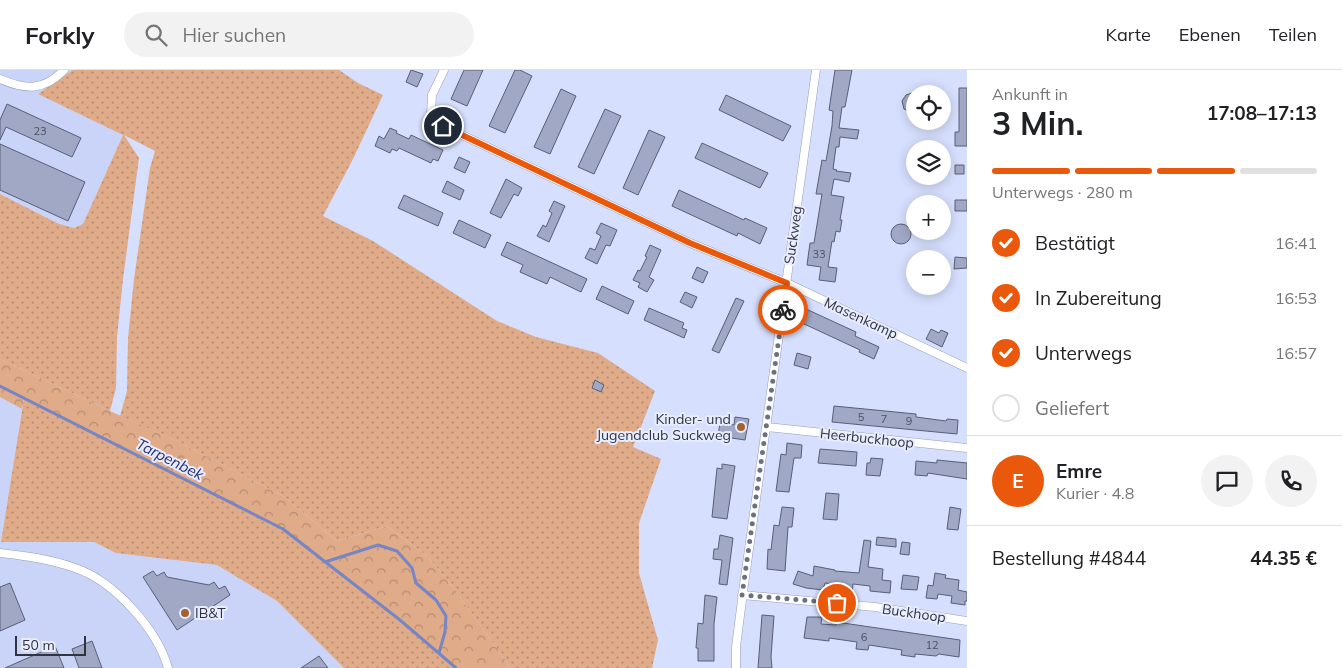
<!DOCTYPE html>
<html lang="de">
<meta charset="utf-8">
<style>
:root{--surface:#fff;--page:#f2f2f2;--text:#202124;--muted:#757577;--line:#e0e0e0;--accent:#ea580c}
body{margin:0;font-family:Mulish,sans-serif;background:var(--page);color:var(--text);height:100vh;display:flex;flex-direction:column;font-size:19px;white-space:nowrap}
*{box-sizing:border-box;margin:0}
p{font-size:16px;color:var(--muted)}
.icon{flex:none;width:28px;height:28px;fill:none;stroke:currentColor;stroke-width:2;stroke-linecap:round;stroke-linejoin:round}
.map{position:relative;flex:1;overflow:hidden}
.side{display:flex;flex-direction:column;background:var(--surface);width:375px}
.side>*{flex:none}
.tools{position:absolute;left:906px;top:15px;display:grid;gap:10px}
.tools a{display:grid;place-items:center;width:45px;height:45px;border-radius:50%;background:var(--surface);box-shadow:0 2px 12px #0003;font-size:25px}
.scale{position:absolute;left:15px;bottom:12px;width:71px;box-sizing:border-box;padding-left:5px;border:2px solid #313440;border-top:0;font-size:14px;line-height:18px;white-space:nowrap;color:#313440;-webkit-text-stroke:4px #e7ecff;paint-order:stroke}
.pin{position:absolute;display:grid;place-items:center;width:42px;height:42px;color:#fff;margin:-21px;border:2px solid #fff;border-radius:50%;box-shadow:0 1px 5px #0007}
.courier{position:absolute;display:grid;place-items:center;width:50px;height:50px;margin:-25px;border:4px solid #ea580c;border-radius:50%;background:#fff;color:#222;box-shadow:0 1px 6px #0007}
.head em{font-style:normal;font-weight:700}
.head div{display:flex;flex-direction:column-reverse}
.head{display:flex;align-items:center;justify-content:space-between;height:85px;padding:0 25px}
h1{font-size:32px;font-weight:700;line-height:38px}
.bar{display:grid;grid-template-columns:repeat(4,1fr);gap:8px 5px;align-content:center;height:60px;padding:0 25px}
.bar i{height:6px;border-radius:4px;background:var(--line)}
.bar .on{background:var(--accent)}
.bar p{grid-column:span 4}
.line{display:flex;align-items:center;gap:12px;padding:0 25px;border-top:1px solid var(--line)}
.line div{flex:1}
.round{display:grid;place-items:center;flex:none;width:52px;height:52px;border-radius:26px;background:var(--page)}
ol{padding:0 25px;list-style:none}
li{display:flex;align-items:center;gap:15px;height:55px}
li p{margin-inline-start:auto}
li .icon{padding:5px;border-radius:50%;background:var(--accent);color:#fff;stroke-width:4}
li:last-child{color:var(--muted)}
li i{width:28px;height:28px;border:2px solid var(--line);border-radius:50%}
header{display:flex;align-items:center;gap:30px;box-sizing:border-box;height:70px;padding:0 25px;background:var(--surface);border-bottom:1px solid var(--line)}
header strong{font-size:24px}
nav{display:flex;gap:28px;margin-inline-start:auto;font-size:18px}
.search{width:350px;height:45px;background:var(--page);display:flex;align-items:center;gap:12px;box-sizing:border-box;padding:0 18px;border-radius:28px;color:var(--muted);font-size:19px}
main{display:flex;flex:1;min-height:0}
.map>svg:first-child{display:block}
.built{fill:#c9d4f8}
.grass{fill:url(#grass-dots)}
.forest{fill:url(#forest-crowns)}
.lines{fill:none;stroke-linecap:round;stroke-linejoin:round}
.stream{stroke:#7685c4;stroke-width:3}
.building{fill:#a0a8c5;stroke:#585e79}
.minor-casing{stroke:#969eba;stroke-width:9}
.minor{stroke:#fff;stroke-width:8}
.done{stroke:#6b7082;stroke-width:5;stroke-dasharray:0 9}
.route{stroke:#ea580c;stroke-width:6}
.poi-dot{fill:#a56231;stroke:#e7ecff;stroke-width:2}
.labels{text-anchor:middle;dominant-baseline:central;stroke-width:4;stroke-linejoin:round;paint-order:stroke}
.number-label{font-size:11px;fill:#4d5161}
.street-label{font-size:14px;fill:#313440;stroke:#e7ecff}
.poi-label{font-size:14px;fill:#313440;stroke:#e7ecff;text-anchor:end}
.water-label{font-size:15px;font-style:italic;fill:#262d78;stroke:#e7ecff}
</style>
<header>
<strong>Forkly</strong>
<div class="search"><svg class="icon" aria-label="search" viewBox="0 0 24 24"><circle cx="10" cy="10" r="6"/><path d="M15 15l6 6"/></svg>Hier suchen</div>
<nav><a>Karte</a><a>Ebenen</a><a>Teilen</a></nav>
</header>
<main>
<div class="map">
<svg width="967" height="598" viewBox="0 0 967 598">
<defs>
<pattern id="grass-dots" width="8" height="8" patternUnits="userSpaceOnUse" patternTransform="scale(1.25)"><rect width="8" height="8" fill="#e0ab89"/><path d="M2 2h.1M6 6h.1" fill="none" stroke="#b68c71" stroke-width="1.8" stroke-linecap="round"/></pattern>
<pattern id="forest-crowns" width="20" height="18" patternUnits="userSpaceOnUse" patternTransform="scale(1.25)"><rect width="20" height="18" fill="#e0ab89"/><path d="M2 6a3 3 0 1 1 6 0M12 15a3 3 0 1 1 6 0" fill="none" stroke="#b68c71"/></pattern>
</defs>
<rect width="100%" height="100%" fill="#d6dffd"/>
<!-- built -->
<path class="built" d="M 0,0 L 73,0 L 38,24 L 123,64 L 83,154 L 74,158 L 59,154 L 0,124 Z
M 0,327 L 22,339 L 1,472 L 94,472 L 116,483 L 217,495 L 277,531 L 344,598 L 0,598 Z"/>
<!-- grass -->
<path class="grass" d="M 73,0 L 339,0 L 358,13 L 383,25 L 353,89 L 323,146 L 373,171 L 497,251 L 536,267 L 598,283 L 655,321 L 633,377 L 661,389 L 639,453 L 639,503 L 658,570 L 652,598 L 511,598 L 452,516 L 427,486 L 387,456 L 337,471 L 283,426 L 177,371 L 120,346 L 127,321 L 128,268 L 134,209 L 150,98 L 155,81 L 124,65 L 139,88 L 123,209 L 117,267 L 116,318 L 110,341 L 0,289 L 0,124 L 59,154 L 74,158 L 83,154 L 123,65 L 38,24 Z
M 24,328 L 283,459 L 400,550 L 456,598 L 344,598 L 277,531 L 217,495 L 116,483 L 94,472 L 1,472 Z"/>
<!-- forest -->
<path class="forest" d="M 0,289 L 110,341 L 177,371 L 283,426 L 337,471 L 387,456 L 427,486 L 452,516 L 511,598 L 456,598 L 400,550 L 283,459 L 24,328 L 22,339 L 0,327 Z"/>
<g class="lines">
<!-- stream -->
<path class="stream" d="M 0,316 L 283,459 L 400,550 L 456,598
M 325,492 L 378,475 L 397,481 L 412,498 L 416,513 L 436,530 L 446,546 L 445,562 L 439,583"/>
</g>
<!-- building -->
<path class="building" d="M 411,0 L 423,4 L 417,17 L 406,12 Z
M 464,0 L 483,0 L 467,36 L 451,29 Z
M 515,0 L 520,0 L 532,6 L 505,63 L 489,56 Z
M 835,0 L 852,0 L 845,37 L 842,37 L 839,58 L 859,60 L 857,69 L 840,67 L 839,77 L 836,77 L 833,99 L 837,100 L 836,101 L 851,103 L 849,112 L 834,109 L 831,125 L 844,127 L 840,150 L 842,150 L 840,162 L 836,161 L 834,172 L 832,171 L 828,197 L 837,198 L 835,212 L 819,210 L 821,197 L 807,195 L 810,173 L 814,173 L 822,124 L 816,124 L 822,90 L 826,91 L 832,56 L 833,41 L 829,40 Z
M 959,18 L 967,18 L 967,76 L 955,76 L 955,62 L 959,62 Z
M 561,19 L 576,26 L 550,84 L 534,77 Z
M 915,22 L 915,44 L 904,39 L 902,31 L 906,25 Z
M 726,25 L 791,56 L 783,71 L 719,40 Z
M 7,34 L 81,68 L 72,87 L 6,57 L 0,70 L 0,50 Z
M 605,39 L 621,46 L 594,104 L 578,97 Z
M 390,58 L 397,61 L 396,63 L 409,69 L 411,65 L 443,80 L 438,91 L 433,89 L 431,93 L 399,78 L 397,81 L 392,79 L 390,83 L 375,76 L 379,66 L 384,69 Z
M 649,60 L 665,67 L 638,125 L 623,118 Z
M 702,73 L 768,103 L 760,118 L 695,88 Z
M 0,74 L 85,112 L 68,151 L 0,120 Z
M 459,87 L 470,92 L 465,103 L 454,98 Z
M 955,95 L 964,95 L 964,104 L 955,104 Z
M 506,109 L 522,118 L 518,126 L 514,124 L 501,148 L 490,143 Z
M 447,111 L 464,120 L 460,130 L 442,122 Z
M 679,120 L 744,150 L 745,148 L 767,158 L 760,174 L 738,163 L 737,166 L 672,136 Z
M 404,125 L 443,143 L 438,156 L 398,138 Z
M 955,130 L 967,130 L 967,141 L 955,141 Z
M 554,131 L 565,136 L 549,172 L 537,166 L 543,155 L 546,157 L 552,143 L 549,141 Z
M 459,150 L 491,165 L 485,178 L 453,163 Z
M 601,153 L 617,160 L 610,176 L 606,175 L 597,194 L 585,188 L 590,178 L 595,180 L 601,166 L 596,163 Z
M891 164a10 10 0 1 1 20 0a10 10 0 1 1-20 0Z
M 507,172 L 587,209 L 581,222 L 550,207 L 547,214 L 520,202 L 523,195 L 501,185 Z
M 650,175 L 661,180 L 650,205 L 649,207 L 654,210 L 647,222 L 638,217 L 640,213 L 633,210 L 638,200 L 640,201 L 647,187 L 645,186 Z
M 955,187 L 967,188 L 967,198 L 954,199 Z
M 697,197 L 708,202 L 703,213 L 692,208 Z
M 602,216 L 634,231 L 628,244 L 596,229 Z
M 685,222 L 697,227 L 692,238 L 680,232 Z
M 736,228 L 744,231 L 719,283 L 712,280 Z
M 649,238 L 684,253 L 682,258 L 687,260 L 684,268 L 644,250 Z
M 806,239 L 856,262 L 855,266 L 879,277 L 874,289 L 859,282 L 860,280 L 800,252 Z
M 931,259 L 939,263 L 941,260 L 948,263 L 942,277 L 926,269 Z
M 797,283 L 811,287 L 808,299 L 794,295 Z
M 595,310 L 604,315 L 601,322 L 592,318 Z
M 834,336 L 916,344 L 916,347 L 946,351 L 947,349 L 958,350 L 957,364 L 832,352 Z
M 735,347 L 749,349 L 745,370 L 718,366 L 720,353 L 734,355 Z
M 787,373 L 802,375 L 801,388 L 794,388 L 789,422 L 776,421 L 781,384 L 786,385 Z
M 820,379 L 857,382 L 856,396 L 818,393 Z
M 871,388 L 883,389 L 880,406 L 866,405 L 867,393 L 870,393 Z
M 937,390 L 967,393 L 967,409 L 928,403 L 927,406 L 915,405 L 916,391 L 937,393 Z
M 722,394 L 735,396 L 727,449 L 712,447 L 717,398 L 722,399 Z
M 826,423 L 839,424 L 837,450 L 823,449 Z
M 782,437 L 794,438 L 792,457 L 788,457 L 785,501 L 767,499 L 768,479 L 771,480 L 774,455 L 779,456 Z
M 950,437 L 961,439 L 958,460 L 947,459 Z
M 720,465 L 733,468 L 727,515 L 719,514 L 722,490 L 713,489 L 714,479 L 718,479 Z
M 877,467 L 896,469 L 896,477 L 876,475 Z
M 864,470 L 871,471 L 868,497 L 883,499 L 882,510 L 891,511 L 890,523 L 870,521 L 870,516 L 853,514 L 852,523 L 841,522 L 842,515 L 825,513 L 823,520 L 806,518 L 793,514 L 798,501 L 813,506 L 814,496 L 835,500 L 835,501 L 859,503 Z
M 902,472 L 910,473 L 909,485 L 900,484 Z
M 153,501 L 157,506 L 164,502 L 167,507 L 209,515 L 214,512 L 219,519 L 225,516 L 230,525 L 177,560 L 143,507 Z
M 935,503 L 946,505 L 945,508 L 959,510 L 958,520 L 967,522 L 967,531 L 965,531 L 965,535 L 951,533 L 952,526 L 938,524 L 937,529 L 926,528 L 928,515 L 933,516 Z
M 903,505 L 919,507 L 917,520 L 901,519 Z
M 10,513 L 25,550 L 0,561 L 0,517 Z
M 705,525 L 717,527 L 714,554 L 714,591 L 698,591 L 698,578 L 696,578 L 698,553 L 703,554 Z
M 762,545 L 774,546 L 771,587 L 772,598 L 758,598 Z
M 807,547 L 822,547 L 821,554 L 836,555 L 836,552 L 960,570 L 959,587 L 939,584 L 936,586 L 915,584 L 915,587 L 901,585 L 902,580 L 869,575 L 868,580 L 856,579 L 857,572 L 829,568 L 829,571 L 804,568 Z
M 92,571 L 102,598 L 79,598 L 72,579 Z
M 55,576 L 64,598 L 5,598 Z
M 319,586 L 328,598 L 301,598 Z"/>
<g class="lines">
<defs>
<path id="minor" d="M 444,0 L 432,25 L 431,44 L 443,56 L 690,173 L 787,213 L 967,298
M 0,9 C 25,20 44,21 64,0
M 767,357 L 967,378
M 0,483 C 26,486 50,489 75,498 C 114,511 157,559 168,598
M 742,525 L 875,537 L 967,551
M 736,598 L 736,577 L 743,522 L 816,0"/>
</defs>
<!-- minor casing -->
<use href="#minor" class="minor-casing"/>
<!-- minor -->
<use href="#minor" class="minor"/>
</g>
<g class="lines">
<!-- done -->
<path class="done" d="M 783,240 L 742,525 L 837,533"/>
<!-- route -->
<path class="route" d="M 443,56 L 690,173 L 787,213 L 783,240"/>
</g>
<!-- markers -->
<g class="poi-dot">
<circle cx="741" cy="357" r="5"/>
<circle cx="185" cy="543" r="5"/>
</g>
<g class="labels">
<!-- number labels -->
<g class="number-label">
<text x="40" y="61">23</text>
<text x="819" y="184">33</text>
<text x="861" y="347">5</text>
<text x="884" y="349">7</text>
<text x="909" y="351">9</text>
<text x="864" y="567">6</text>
<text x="932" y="575">12</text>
</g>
<!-- street labels -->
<g class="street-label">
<text transform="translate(793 165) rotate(-82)">Suckweg</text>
<text transform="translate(861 248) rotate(25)">Masenkamp</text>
<text transform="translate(867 368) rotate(6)">Heerbuckhoop</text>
<text transform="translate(914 543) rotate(8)">Buckhoop</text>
</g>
<!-- poi labels -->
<g class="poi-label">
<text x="731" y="349">Kinder- und<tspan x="731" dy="16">Jugendclub Suckweg</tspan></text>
<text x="195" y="543" text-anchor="start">IB&amp;T</text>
</g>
<!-- water labels -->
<g class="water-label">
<text transform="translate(170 389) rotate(27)">Tarpenbek</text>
</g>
</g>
</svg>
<div class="tools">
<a><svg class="icon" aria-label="locate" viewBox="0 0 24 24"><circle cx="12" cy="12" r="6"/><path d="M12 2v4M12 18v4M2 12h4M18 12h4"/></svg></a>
<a><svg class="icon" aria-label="layers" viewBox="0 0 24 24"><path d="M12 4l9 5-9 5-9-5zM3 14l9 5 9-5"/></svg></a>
<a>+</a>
<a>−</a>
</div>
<div class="scale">50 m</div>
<div class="pin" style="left:837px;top:533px;background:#ea580c"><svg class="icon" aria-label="bag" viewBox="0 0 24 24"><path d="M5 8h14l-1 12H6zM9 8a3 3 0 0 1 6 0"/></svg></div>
<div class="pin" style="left:443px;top:56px;background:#1f2937"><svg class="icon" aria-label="home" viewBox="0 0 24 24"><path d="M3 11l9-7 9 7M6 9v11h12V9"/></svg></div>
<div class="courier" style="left:783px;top:240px"><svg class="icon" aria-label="bike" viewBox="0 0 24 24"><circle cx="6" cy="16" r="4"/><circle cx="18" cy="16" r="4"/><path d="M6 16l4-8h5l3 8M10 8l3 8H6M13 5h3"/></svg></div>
</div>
<section class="side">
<div class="head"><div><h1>3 Min.</h1><p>Ankunft in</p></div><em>17:08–17:13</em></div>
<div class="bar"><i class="on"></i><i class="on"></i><i class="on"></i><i></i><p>Unterwegs · 280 m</p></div>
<ol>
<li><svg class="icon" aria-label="check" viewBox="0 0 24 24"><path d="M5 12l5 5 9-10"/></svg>Bestätigt<p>16:41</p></li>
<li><svg class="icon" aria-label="check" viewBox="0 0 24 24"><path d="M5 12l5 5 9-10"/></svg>In Zubereitung<p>16:53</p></li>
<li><svg class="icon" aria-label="check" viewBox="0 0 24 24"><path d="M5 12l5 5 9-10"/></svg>Unterwegs<p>16:57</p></li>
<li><i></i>Geliefert</li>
</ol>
<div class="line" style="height:90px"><b class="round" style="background:var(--accent);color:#fff">E</b><div><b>Emre</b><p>Kurier · 4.8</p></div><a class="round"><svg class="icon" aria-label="chat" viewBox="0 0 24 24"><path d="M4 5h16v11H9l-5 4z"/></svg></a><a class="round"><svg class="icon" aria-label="phone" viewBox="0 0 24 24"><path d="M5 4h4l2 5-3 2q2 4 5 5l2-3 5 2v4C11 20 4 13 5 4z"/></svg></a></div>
<div class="line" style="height:65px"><div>Bestellung #4844</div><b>44.35 €</b></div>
</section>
</main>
